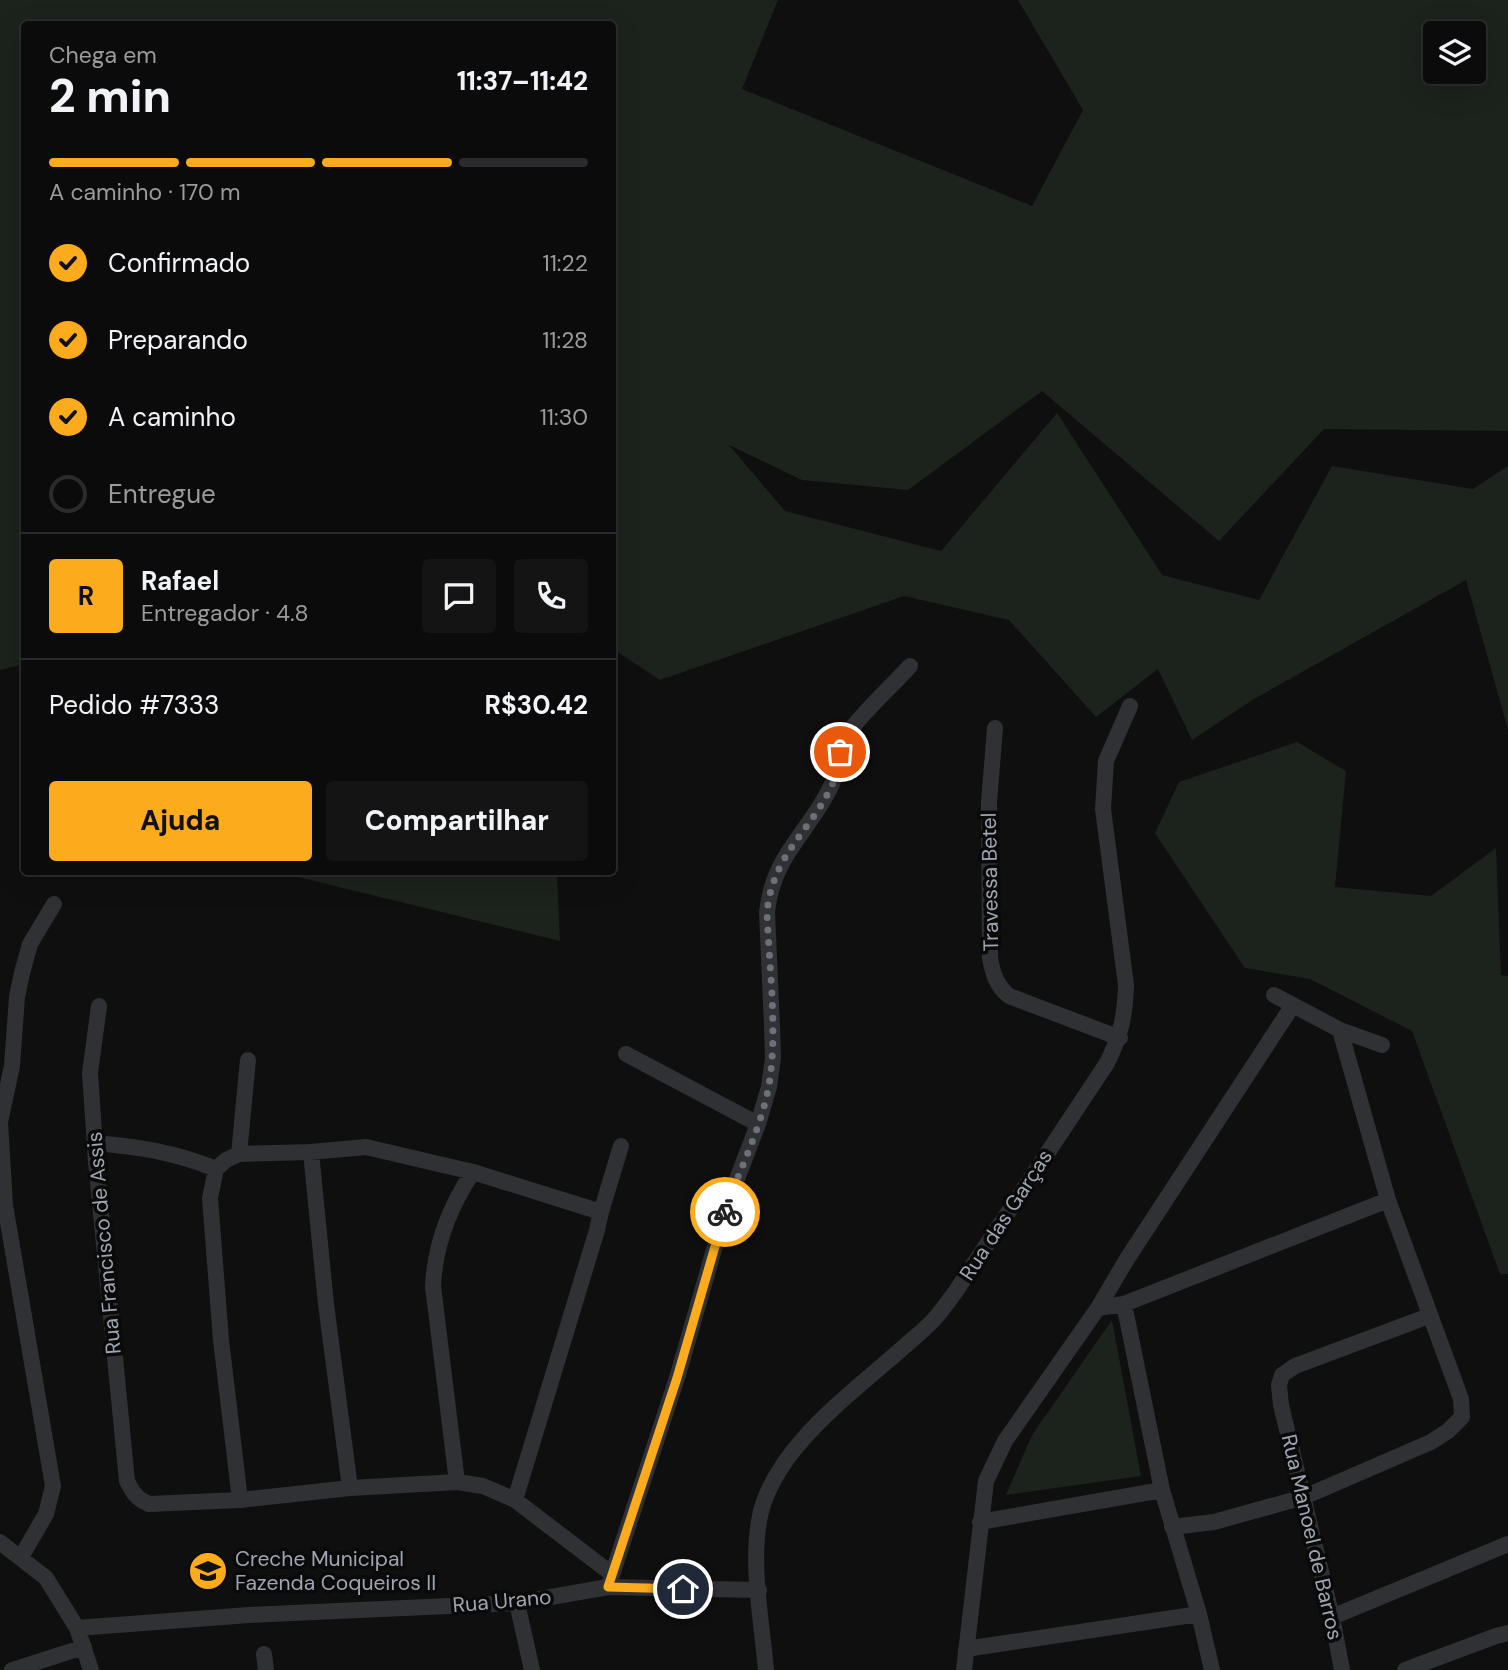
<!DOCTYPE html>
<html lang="pt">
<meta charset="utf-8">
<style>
:root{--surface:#0b0b0c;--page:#141415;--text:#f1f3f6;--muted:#9a9b9d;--line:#2b2b2d;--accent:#fbab1c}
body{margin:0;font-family:"DM Sans",sans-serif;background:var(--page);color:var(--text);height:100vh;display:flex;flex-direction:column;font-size:26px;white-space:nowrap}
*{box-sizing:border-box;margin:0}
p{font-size:23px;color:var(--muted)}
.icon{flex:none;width:38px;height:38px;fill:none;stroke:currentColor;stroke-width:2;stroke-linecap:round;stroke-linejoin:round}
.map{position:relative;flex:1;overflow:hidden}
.details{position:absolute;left:21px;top:21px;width:595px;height:854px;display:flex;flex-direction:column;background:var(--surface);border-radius:7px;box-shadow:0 7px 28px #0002,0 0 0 2px var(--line)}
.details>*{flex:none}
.controls{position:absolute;left:1423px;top:21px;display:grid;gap:14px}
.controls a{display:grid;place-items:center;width:63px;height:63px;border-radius:7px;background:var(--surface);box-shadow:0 7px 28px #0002,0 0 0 2px var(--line);font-size:35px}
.pin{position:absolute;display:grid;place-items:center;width:60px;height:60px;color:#fff;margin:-30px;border:4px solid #fff;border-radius:50%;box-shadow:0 2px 7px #0007}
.courier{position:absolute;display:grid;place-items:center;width:70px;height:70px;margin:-35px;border:5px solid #fbab1c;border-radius:50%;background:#fff;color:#222;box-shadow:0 2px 9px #0007}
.overview em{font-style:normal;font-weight:800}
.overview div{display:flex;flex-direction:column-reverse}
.overview{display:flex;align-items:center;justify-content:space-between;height:119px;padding:0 28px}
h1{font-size:46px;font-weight:800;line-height:52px}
.bar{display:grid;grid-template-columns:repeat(4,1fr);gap:10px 7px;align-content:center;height:84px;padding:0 28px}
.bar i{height:9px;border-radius:5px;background:var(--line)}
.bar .active{background:var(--accent)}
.bar p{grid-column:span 4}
.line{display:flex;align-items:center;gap:18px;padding:0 28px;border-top:2px solid var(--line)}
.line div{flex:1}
.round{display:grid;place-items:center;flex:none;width:74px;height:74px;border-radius:7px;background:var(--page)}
ol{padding:0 28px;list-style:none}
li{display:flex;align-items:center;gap:21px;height:77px}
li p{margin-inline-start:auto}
li .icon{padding:7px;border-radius:50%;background:var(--accent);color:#111;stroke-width:4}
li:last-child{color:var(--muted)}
li i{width:38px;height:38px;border:4px solid var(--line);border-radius:50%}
.primary-button{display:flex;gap:14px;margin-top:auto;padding:14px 28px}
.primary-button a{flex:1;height:80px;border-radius:7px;background:var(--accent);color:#111;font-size:28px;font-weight:800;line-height:80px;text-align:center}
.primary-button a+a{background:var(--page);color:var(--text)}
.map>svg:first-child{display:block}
.green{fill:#1b231c;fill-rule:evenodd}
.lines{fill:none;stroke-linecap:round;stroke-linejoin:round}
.street{stroke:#303135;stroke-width:16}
.done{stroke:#6d7079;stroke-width:7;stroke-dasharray:0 12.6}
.route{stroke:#fbab1c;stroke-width:9}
.labels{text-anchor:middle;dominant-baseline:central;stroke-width:7;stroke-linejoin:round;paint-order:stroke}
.street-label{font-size:21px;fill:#9fa5b2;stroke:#0a0a0b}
.poi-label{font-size:21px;fill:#9fa5b2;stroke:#0a0a0b;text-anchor:start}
</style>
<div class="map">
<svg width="1508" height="1670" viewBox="0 0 1508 1670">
<rect width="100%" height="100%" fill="#0f0f10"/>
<!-- green -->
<path class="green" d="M 0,0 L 778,0 L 742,89 L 1032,206 L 1083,110 L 1018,0 L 1508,0 L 1508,431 L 1324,429 L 1219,541 L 1042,391 L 908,490 L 802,480 L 729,445 L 785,511 L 941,551 L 1057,413 L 1162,575 L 1259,600 L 1332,466 L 1473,489 L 1508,466 L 1508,730 L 1466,580 L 1254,699 L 1192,740 L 1158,669 L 1096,717 L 1009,620 L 904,596 L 660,680 L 613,649 L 612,24 L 24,24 L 24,664 L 0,670 ZM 1474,33 L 1474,72 L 1435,72 L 1435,33 Z
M 1297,742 L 1346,771 L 1335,887 L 1431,896 L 1496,848 L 1501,975 L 1508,976 L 1508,1274 L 1500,1274 L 1412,1031 L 1310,979 L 1245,968 L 1155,833 L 1179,782 Z
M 295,872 L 557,872 L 560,941 L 294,876 Z
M 1112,1320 L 1141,1476 L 1006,1495 L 1032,1435 Z"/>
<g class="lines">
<!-- street -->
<path class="street" d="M 995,728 L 989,802 L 990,958 C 993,974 996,985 1009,996 L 1120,1038
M 1274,995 L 1340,1030 L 1382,1045
M 99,1006 L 90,1073 L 96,1162 L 127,1481 C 133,1493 137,1499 149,1504 L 240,1500 L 350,1488 L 457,1482
M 626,1054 L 758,1124
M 95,1143 C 140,1147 174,1152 216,1169
M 311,1152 L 326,1304 L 350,1488
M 239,1154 L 248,1060
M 473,1172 C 450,1206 435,1246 433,1286 L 457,1482 L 483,1486 L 515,1500 L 612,1574
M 601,1212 L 621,1146
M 1124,1304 L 1162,1490 L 1199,1614 L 1212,1670
M 1098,1308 L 1127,1259 L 1293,1005
M 240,1500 L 221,1340 L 210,1198 L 216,1169 L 226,1160 L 239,1154 L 311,1152 L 366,1147 L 473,1172 L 601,1212 L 597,1230 L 515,1500
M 980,1522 L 1162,1490
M 1172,1527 L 1214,1522 L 1304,1497 L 1431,1442 L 1448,1431 L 1462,1417 L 1461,1399 L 1388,1200 L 1340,1030
M 0,1542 L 46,1578 L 77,1628 L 91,1670
M 21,1557 L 46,1514 L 53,1486 L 5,1205 L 0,1122 L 12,1066 L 17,997 L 22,973 L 30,944 L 54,904
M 608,1587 L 677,1378 L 726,1208 L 758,1124 L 769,1087 L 773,1058 L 772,1026 L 767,912 C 773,854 810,832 832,784 C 840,768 837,748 848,733 C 866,709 890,688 910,666
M 517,1603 L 532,1670
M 1332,1617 L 1508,1544
M 77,1628 L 249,1615 L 517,1603 L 608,1587 L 759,1590
M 966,1649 L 1199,1614
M 264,1654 L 266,1670
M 12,1670 L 84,1647
M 766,1670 C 762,1624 751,1567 759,1521 C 771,1449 854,1392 906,1345 C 916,1336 928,1327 937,1316 C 944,1308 950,1299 956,1291 L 1107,1063 C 1121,1035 1125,1016 1126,985 L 1103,809 L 1106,761 L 1130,706
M 964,1670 L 986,1481 L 1005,1441 L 1098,1308 L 1124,1304 L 1388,1200
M 1342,1670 L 1332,1617 L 1281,1405 L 1279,1385 L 1282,1375 L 1295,1366 L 1429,1316
M 1405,1670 L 1496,1636 L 1508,1633"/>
</g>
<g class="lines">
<!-- done -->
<path class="done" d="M 725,1212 C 739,1170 761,1129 769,1085 C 778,1031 769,966 767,912 C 773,853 811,832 833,783 C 837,773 838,762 840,752"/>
<!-- route -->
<path class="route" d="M 683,1589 L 608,1587 L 677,1378 L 725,1212"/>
</g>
<!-- icons -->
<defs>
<symbol id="school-disc" viewBox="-11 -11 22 22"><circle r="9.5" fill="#fbab1c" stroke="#0a0a0b"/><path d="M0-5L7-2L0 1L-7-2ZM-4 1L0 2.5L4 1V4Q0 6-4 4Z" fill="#111"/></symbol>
</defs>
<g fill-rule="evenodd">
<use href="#school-disc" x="186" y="1549" width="44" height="44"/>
</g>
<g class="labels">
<!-- street labels -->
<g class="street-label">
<text transform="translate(990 882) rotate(-91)">Travessa Betel</text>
<text transform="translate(1006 1215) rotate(-57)">Rua das Garças</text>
<text transform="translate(104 1243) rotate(-95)">Rua Francisco de Assis</text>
<text transform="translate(1312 1537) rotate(77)">Rua Manoel de Barros</text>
<text transform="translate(502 1601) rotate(-5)">Rua Urano</text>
</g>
<!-- poi labels -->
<g class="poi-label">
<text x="235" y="1559">Creche Municipal<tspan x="235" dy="24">Fazenda Coqueiros II</tspan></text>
</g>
</g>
</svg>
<div class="controls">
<a><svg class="icon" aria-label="layers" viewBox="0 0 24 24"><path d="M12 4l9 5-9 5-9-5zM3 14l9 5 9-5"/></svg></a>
</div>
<div class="pin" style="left:840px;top:752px;background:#ea580c"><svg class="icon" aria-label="bag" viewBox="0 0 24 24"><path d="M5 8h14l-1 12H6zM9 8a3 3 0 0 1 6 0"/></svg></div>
<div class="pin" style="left:683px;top:1589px;background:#1f2937"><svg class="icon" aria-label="home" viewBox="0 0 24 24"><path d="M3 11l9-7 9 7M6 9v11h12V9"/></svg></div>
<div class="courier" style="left:725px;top:1212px"><svg class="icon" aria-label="bike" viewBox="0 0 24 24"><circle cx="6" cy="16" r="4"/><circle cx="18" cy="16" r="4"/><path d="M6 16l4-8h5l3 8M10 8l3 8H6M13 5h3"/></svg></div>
<section class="details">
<div class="overview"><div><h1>2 min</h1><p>Chega em</p></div><em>11:37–11:42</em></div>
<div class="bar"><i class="active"></i><i class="active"></i><i class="active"></i><i></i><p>A caminho · 170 m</p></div>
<ol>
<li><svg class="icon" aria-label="check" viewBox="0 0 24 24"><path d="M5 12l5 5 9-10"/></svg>Confirmado<p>11:22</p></li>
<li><svg class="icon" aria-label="check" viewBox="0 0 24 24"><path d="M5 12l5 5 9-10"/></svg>Preparando<p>11:28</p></li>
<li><svg class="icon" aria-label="check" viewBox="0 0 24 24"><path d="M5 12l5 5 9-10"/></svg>A caminho<p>11:30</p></li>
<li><i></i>Entregue</li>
</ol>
<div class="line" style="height:126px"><b class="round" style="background:var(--accent);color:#111">R</b><div><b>Rafael</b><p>Entregador · 4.8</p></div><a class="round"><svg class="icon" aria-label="chat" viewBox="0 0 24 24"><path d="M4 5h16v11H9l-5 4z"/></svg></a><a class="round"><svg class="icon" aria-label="phone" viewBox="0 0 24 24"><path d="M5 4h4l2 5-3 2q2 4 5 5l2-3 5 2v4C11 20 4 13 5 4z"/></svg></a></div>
<div class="line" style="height:91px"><div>Pedido #7333</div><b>R$30.42</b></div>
<div class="primary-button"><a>Ajuda</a><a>Compartilhar</a></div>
</section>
</div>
